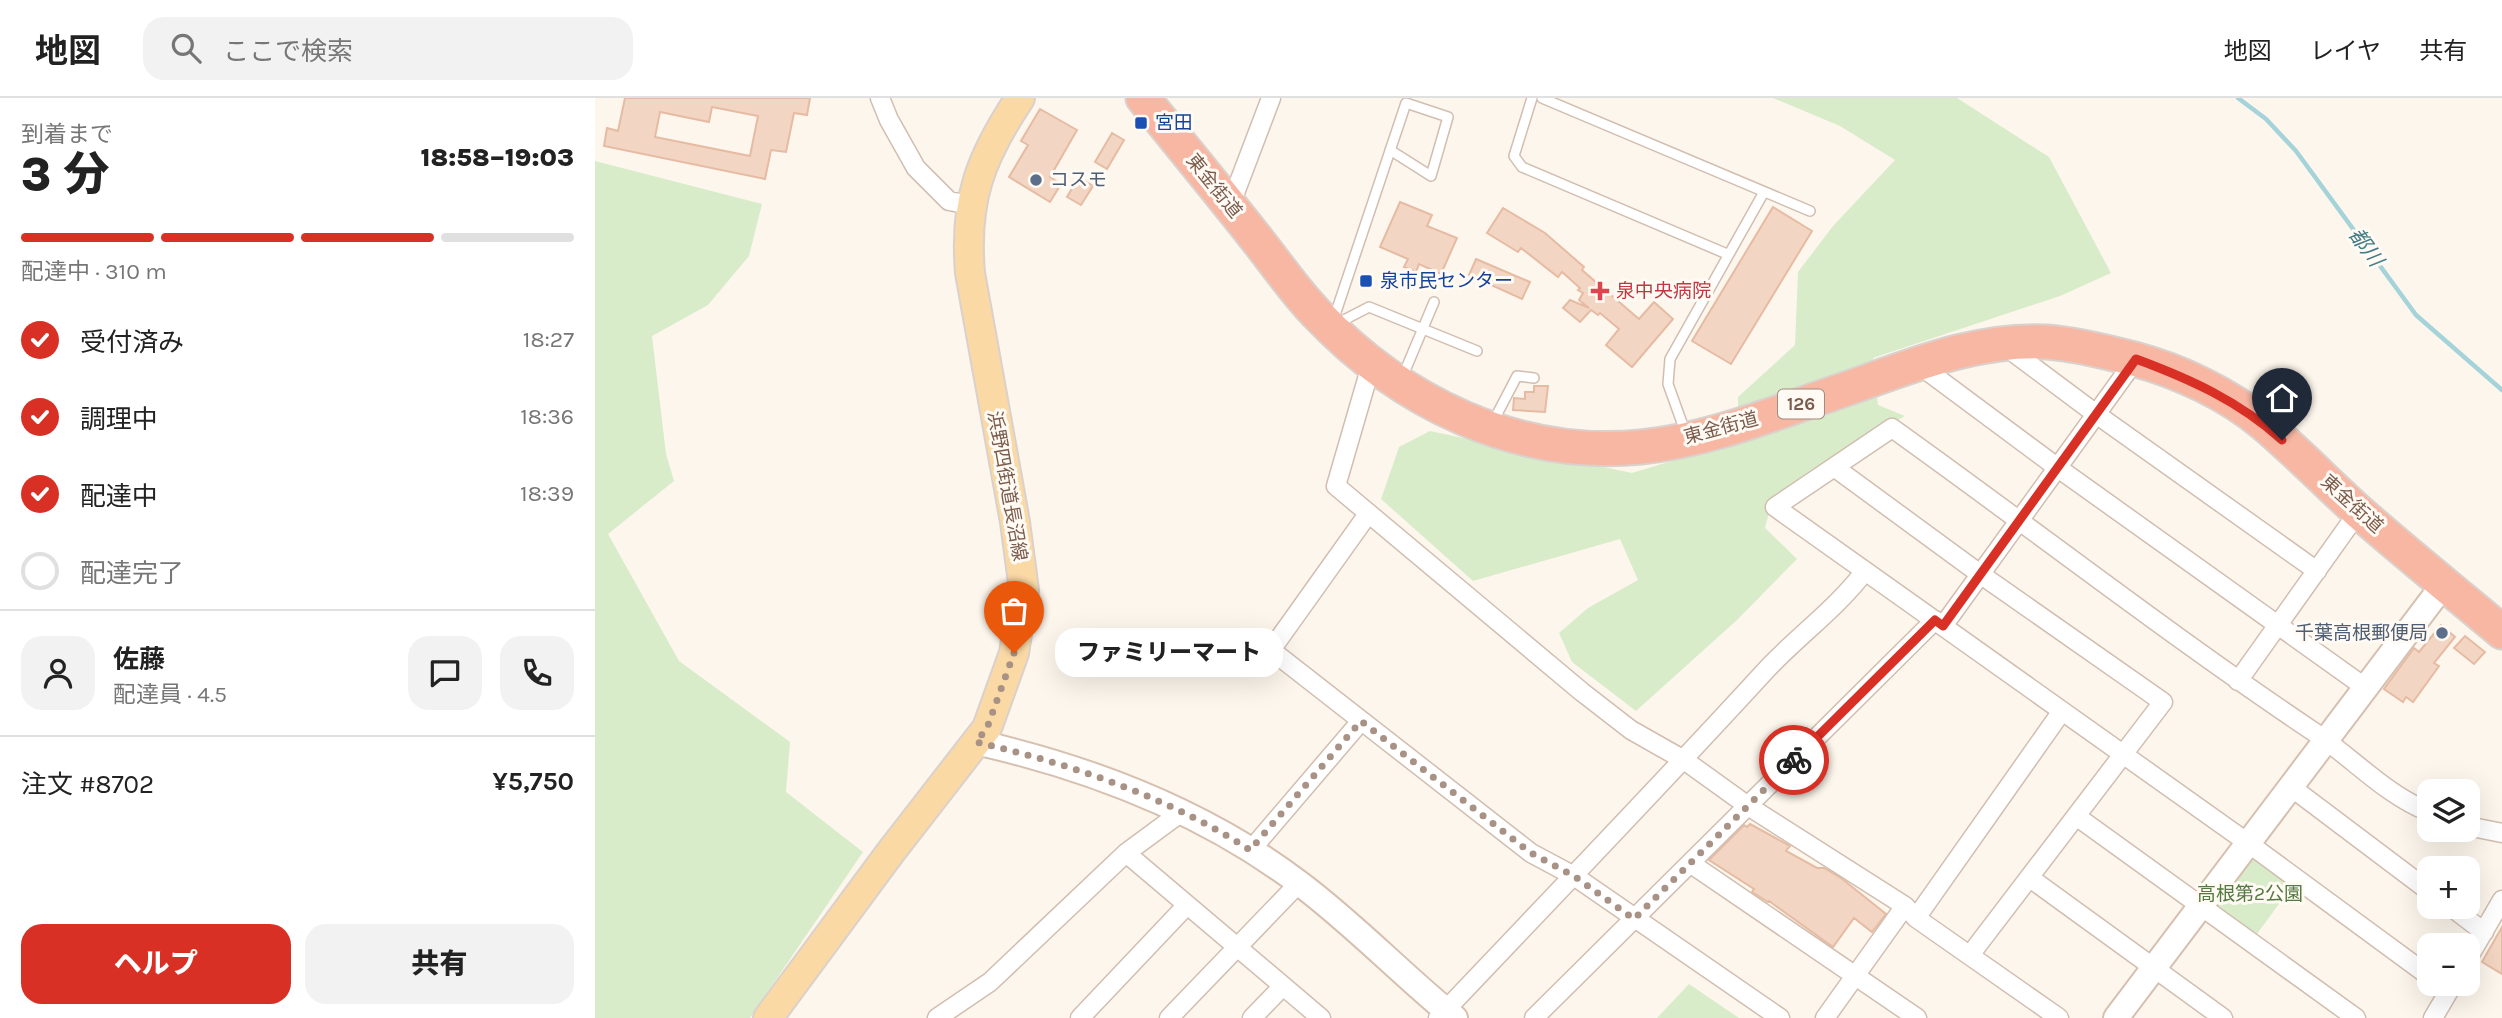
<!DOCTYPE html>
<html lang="ja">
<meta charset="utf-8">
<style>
:root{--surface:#fff;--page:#f2f2f2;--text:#222;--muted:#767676;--line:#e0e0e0;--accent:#d93025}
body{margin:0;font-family:Karla,"Noto Sans JP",sans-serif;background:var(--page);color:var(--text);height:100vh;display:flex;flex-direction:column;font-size:26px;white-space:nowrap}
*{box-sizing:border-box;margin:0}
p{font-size:23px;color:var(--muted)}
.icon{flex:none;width:38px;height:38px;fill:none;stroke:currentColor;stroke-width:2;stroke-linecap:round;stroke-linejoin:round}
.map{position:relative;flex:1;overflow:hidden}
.panel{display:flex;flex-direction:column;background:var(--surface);width:595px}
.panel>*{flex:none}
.tools{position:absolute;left:1822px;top:681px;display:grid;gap:14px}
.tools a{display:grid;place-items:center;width:63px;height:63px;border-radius:14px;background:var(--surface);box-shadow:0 7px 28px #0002;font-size:35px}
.pin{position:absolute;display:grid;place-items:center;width:60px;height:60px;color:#fff;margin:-72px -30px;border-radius:50% 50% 50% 0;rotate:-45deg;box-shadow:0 0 7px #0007}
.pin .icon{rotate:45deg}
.courier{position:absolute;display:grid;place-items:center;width:70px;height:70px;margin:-35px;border:5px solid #d93025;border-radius:50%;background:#fff;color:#222;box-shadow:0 2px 9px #0007}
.bubble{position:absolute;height:49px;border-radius:21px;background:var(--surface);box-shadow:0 7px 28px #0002;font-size:23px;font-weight:800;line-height:49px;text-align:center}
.head em{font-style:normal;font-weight:800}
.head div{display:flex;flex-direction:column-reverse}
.head{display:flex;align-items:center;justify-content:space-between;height:119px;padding:0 21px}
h1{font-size:46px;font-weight:800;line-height:52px}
.bar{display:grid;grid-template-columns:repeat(4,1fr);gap:10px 7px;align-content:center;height:84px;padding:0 21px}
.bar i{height:9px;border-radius:5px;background:var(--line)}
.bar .on{background:var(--accent)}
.bar p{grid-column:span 4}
.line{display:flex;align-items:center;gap:18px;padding:0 21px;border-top:2px solid var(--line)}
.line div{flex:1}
.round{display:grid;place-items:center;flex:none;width:74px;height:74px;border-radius:21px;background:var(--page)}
ol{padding:0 21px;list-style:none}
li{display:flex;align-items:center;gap:21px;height:77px}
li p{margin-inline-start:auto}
li .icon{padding:7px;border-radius:50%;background:var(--accent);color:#fff;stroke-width:4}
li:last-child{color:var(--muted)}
li i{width:38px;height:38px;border:4px solid var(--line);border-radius:50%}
.primary-button{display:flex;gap:14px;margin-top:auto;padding:14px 21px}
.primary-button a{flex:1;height:80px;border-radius:21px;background:var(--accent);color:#fff;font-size:28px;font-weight:800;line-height:80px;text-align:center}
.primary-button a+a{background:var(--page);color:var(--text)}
header{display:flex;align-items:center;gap:42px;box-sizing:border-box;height:98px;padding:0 35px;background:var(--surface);border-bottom:2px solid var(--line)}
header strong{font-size:33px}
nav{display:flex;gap:38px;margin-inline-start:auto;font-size:24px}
.search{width:490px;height:63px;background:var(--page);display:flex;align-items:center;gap:18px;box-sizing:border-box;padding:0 24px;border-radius:21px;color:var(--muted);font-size:26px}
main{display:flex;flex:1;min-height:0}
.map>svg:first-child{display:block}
.green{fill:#d8ecc9}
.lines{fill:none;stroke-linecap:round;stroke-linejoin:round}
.stream{stroke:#a5d3da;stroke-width:4.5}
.building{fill:#f3d5c3;stroke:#e6bba3;stroke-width:2;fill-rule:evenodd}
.lane-casing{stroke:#d1beb0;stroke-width:12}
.street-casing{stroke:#d1beb0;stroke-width:21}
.secondary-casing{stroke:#d6c0b0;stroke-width:28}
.primary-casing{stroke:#dad1cd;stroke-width:32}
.highway-casing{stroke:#dad1cd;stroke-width:37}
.lane{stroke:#fff;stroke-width:9}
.street{stroke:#fff;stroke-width:18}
.secondary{stroke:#fff;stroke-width:24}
.primary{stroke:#fbd9a5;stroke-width:28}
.highway{stroke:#f7b7a3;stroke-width:33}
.done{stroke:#a89285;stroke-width:7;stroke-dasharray:0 12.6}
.route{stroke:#d93025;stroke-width:9}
.transit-dot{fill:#1a4fb4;stroke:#fffaf3;stroke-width:2.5}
.service-dot{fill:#5c6f8a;stroke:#fffaf3;stroke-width:2.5}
.health-dot{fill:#e0444e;stroke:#fffaf3;stroke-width:2.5}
.labels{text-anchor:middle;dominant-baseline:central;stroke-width:6;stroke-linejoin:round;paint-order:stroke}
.shield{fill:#fffaf3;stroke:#a28b7f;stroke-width:2}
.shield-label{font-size:18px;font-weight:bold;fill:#7a5c4d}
.transit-label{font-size:19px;fill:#164399;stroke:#fffaf3;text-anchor:start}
.service-label{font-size:19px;fill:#4e5e75;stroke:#fffaf3;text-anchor:start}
.street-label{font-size:19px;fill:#7a5c4d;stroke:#fffaf3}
.health-label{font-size:19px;fill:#be3a42;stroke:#fffaf3;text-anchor:start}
.park-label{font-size:19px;fill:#537a41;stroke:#fffaf3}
.water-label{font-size:21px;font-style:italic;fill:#437c86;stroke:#fffaf3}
</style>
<header>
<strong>地図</strong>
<div class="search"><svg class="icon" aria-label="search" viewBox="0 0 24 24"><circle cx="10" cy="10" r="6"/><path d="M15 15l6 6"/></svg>ここで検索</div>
<nav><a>地図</a><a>レイヤ</a><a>共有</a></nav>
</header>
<main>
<section class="panel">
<div class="head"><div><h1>3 分</h1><p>到着まで</p></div><em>18:58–19:03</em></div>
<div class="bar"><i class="on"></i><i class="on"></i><i class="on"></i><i></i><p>配達中 · 310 m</p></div>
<ol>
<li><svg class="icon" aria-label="check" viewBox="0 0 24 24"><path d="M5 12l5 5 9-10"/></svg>受付済み<p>18:27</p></li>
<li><svg class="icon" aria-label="check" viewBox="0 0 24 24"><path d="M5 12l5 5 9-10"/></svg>調理中<p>18:36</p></li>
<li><svg class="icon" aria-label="check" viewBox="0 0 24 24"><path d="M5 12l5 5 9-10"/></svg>配達中<p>18:39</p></li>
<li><i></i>配達完了</li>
</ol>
<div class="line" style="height:126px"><a class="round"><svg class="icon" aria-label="person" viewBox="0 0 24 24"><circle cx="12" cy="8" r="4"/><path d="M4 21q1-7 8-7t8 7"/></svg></a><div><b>佐藤</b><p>配達員 · 4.5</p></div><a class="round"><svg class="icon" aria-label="chat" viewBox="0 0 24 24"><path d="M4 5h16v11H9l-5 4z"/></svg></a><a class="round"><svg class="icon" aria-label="phone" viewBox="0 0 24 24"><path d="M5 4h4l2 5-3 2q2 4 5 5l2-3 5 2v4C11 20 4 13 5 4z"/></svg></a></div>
<div class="line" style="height:91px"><div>注文 #8702</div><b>¥5,750</b></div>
<div class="primary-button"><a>ヘルプ</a><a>共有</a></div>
</section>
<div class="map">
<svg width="1907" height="920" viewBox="0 0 1907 920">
<rect width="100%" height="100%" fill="#fdf6ec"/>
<!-- green -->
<path class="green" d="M 1178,0 L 1362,0 L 1454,59 L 1516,175 L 1465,198 L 1278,260 L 1283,307 L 1310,318 L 1214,373 L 1178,399 L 1170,430 L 1202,461 L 1142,522 L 1041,613 L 977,564 L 964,535 L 993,510 L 1043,482 L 1025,441 L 878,483 L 786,401 L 804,349 L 835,333 L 1037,375 L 1143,343 L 1143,299 L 1200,247 L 1203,174 L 1238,128 L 1300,62 L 1245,28 Z
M 0,63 L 167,106 L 154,158 L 113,207 L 57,238 L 71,356 L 79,383 L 13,436 L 84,563 L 195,644 L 191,694 L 268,754 L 155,920 L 0,920 Z
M 1651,753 L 1698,787 L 1659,840 L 1612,805 Z
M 1094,886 L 1144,920 L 1062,920 Z"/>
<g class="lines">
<!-- stream -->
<path class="stream" d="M 1643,0 L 1671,21 L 1701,53 L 1821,217 L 1907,292"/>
</g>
<!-- building -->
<path class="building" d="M 30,0 L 215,0 L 212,17 L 199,15 L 191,54 L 176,52 L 170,81 L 9,48 L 12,30 L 23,33 ZM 117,9 L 163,18 L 155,58 L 60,39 L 65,14 L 114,24 Z
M 445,11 L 482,32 L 455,79 L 466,86 L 455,104 L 414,79 L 433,47 L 426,43 Z
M 517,35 L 529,42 L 512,71 L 500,64 Z
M 484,79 L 498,88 L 486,107 L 472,99 Z
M 805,104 L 837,117 L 832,128 L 862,140 L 846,176 L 824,166 L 821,174 L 809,169 L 813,161 L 785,149 Z
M 1178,109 L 1217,133 L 1136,266 L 1097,243 Z
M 908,110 L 950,135 L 989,169 L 987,172 L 1044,221 L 1059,204 L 1078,221 L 1037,269 L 1011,247 L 1024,231 L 1005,215 L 1003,217 L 996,212 L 985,224 L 968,210 L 975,202 L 994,210 L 984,202 L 988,195 L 983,192 L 985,190 L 967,174 L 963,179 L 926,150 L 923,154 L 892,135 Z
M 881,161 L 935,184 L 927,201 L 874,177 Z
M 939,288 L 953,288 L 950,314 L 918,312 L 919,300 L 930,301 L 930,294 L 939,294 Z
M 1846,527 L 1860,539 L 1839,565 L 1844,568 L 1818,604 L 1811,599 L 1808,604 L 1789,591 L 1819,550 L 1824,554 Z
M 1870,538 L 1890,554 L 1879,566 L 1859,550 Z
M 1155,726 L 1195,748 L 1191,753 L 1222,770 L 1229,770 L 1246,780 L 1291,816 L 1277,834 L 1259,820 L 1238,849 L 1174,803 L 1173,804 L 1157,794 L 1159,791 L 1114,762 L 1149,727 L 1152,729 Z
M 1907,829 L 1907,876 L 1887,864 Z"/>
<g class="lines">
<defs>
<path id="lane" d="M 937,0 L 919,58 L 927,69 L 1132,156
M 947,0 L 1215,113
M 738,223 L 811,5 L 853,19 L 836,78 L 795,52
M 743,225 L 774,209 L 882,253
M 807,280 L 839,204
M 898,324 L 922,278 L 939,280
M 1091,336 L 1073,286 L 1075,261 L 1169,94"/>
<path id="street" d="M 285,0 L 294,22 L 321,70 L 354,103 L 376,107
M 635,108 L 676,0
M 1410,248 L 1501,316 L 1722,473
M 777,264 L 741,388 L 987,594 L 1036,632 L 1089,662 L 1153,708 L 1310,808 L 1321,820 L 1464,920
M 1323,266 L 1463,370 L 1771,590
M 1239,369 L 1385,476 L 1568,604 L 1375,857
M 773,416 L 676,552 L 936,755 L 979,778 L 1185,920
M 1348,528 L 1541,261
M 1643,583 L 1764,413
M 1696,689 L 1834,793
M 1834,714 C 1789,696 1756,658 1716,632 C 1573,536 1437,430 1297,330 L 1180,409 L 1653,745 L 1834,878
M 1481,718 L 1761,920
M 1872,728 L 1907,735
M 655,753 L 766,623
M 531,755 L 726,920
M 1095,765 L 1322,920
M 1435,780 L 1628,920
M 1855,808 L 1889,834
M 1321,820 L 1467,613
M 1872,862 L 1907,802
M 342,920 L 395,884 L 531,755 L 588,713
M 485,920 L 592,807
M 574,920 L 704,785
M 657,920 L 688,888
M 843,920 C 953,804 1064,689 1172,571 C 1204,537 1242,510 1270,473
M 939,920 L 1340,522
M 1230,920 L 1310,808
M 1838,920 L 1858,886"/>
<path id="secondary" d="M 381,644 C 495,670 610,714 704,785 C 759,826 807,877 860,920
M 1521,920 L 1849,486"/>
<path id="primary" d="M 173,920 L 295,755 L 392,630 L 419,555 L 429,492 L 420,424 L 375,175 C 369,102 385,60 425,0"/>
<path id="highway" d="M 548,0 C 585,46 623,92 660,139 C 680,164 698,191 721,215 C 805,304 921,361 1046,349 C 1116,342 1182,314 1248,292 C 1314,269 1381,240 1452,244 C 1480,246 1512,254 1539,261 C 1584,273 1633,296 1669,326 C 1702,354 1732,385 1764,414 C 1811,455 1859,494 1907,534"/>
</defs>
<!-- lane casing -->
<use href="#lane" class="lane-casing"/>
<!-- street casing -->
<use href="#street" class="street-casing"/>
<!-- secondary casing -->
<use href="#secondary" class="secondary-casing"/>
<!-- primary casing -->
<use href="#primary" class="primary-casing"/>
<!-- highway casing -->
<use href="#highway" class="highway-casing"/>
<!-- lane -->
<use href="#lane" class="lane"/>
<!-- street -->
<use href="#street" class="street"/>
<!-- secondary -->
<use href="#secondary" class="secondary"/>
<!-- primary -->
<use href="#primary" class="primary"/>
<!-- highway -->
<use href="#highway" class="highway"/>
</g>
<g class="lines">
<!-- done -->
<path class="done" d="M 419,555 L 392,630 L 381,644 C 476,666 573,699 655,752 L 766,623 L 936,755 L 979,778 L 1039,821 L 1199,662"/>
<!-- route -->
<path class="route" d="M 1199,662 L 1340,522 L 1348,528 L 1541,261 C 1595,281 1644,303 1687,342"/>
</g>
<!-- markers -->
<g class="transit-dot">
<rect x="539" y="18" width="14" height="14" rx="3.5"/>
<rect x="764" y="176" width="14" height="14" rx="3.5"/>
</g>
<g class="service-dot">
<circle cx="441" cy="82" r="7"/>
<circle cx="1847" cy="535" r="7"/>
</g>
<path class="health-dot" d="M1001.5 182.5h7v7h7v7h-7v7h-7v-7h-7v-7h7z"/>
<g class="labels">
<!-- shield labels -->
<rect class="shield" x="1183" y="291.5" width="46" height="29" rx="5"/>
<g class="shield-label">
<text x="1206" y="306">126</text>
</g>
<!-- transit labels -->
<g class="transit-label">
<text x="560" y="25">宮田</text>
<text x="785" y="183">泉市民センター</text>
</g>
<!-- service labels -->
<g class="service-label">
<text x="455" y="82">コスモ</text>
<text x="1833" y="535" text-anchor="end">千葉高根郵便局</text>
</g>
<!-- street labels -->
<g class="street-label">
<text transform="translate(619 88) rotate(51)">東金街道</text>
<text transform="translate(1126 330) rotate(-15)">東金街道</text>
<text transform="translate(412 388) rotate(80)">浜野四街道長沼線</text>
<text transform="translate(1757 406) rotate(42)">東金街道</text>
</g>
<!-- health labels -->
<g class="health-label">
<text x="1021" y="193">泉中央病院</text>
</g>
<!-- park labels -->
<g class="park-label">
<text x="1655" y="796">高根第2公園</text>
</g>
<!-- water labels -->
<g class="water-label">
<text transform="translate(1771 149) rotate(54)">都川</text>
</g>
</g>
</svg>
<div class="tools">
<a><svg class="icon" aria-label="layers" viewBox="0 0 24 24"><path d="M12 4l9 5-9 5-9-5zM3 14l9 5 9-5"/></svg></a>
<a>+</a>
<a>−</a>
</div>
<div class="pin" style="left:419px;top:555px;background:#ea580c"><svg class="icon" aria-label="bag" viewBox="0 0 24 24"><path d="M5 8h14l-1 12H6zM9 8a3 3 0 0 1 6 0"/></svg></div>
<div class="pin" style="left:1687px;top:342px;background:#1f2937"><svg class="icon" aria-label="home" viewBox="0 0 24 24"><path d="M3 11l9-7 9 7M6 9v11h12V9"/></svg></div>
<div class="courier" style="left:1199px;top:662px"><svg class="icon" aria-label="bike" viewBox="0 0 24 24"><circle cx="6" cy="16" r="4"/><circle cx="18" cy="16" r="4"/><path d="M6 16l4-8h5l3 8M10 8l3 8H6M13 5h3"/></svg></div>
<div class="bubble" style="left:460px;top:530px;width:228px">ファミリーマート</div>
</div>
</main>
